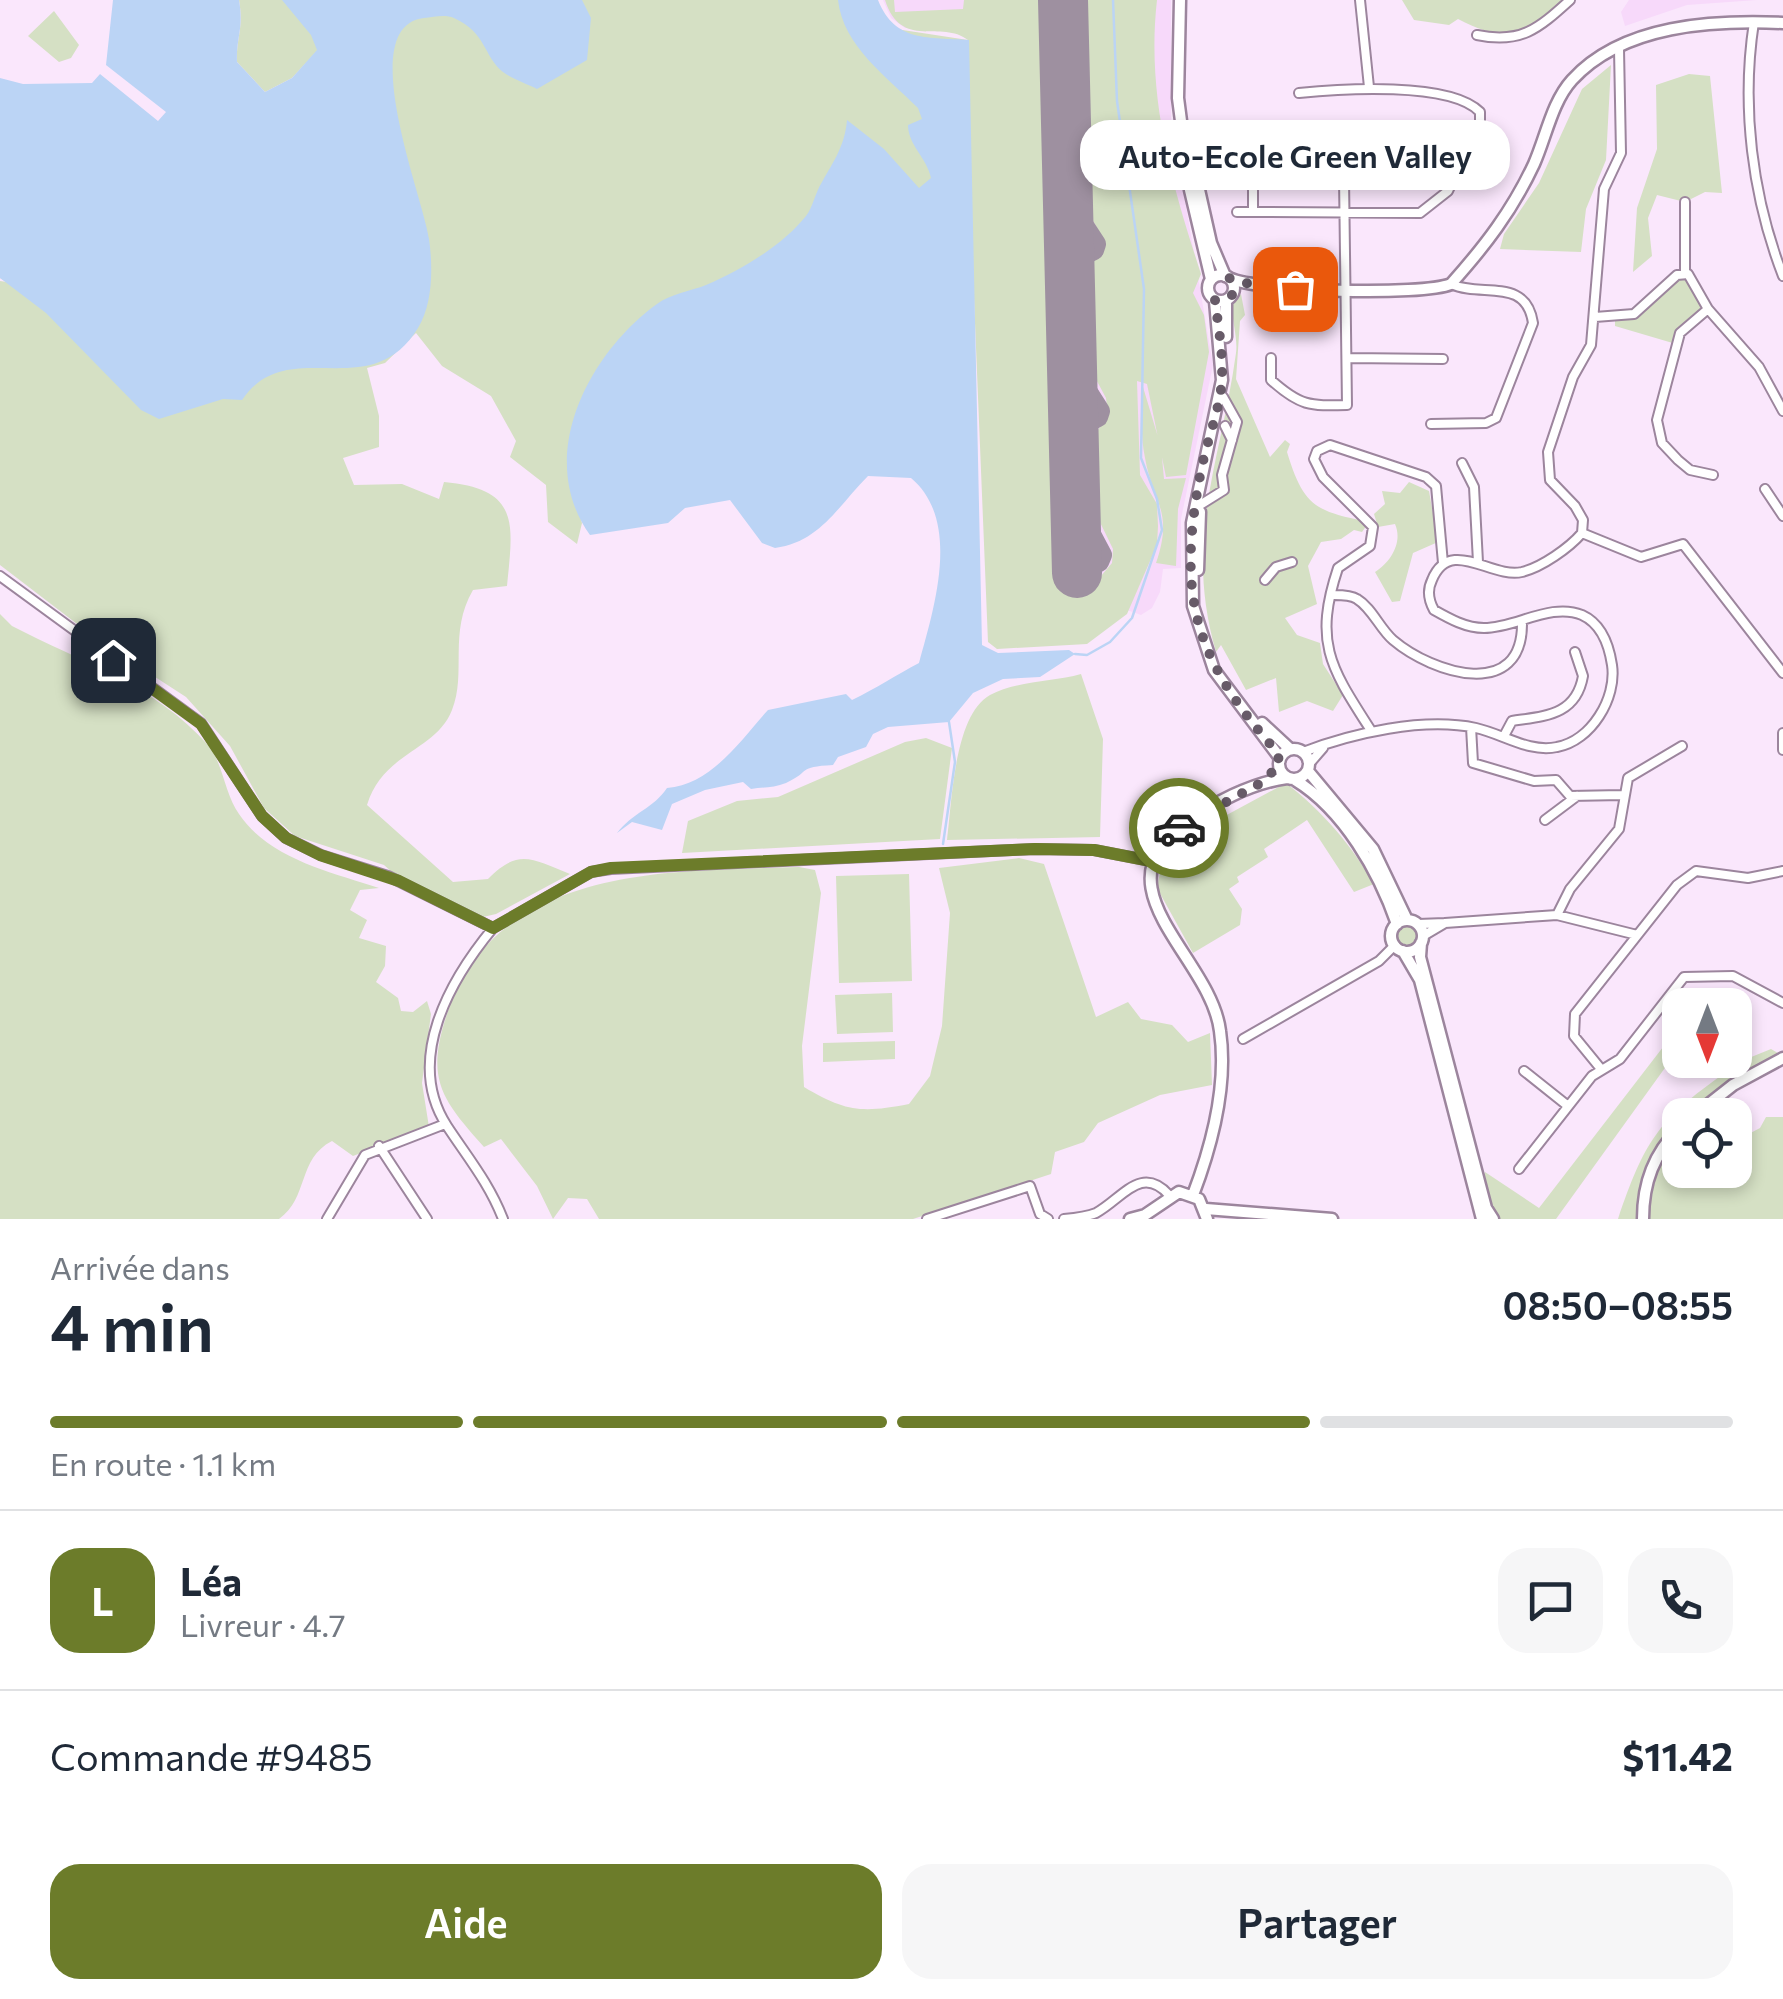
<!DOCTYPE html>
<html lang="fr">
<meta charset="utf-8">
<style>
:root{--surface:#fff;--page:#f6f6f7;--text:#1f2937;--muted:#747a83;--line:#e0e1e3;--accent:#6c7c2a}
body{margin:0;font-family:Commissioner,sans-serif;background:var(--page);color:var(--text);height:100vh;display:flex;flex-direction:column;font-size:38px;white-space:nowrap}
*{box-sizing:border-box;margin:0}
p{font-size:32px;color:var(--muted)}
.icon{flex:none;width:55px;height:55px;fill:none;stroke:currentColor;stroke-width:2;stroke-linecap:round;stroke-linejoin:round}
.map{position:relative;height:1219px;overflow:hidden}
.sheet{display:flex;flex-direction:column;background:var(--surface);flex:1}
.sheet>*{flex:none}
.needle{width:65px;rotate:180deg}
.tools{position:absolute;left:1662px;top:988px;display:grid;gap:20px}
.tools a{display:grid;place-items:center;width:90px;height:90px;border-radius:20px;background:var(--surface);box-shadow:0 5px 15px #0003;font-size:50px}
.pin{position:absolute;display:grid;place-items:center;width:85px;height:85px;color:#fff;margin:-42px;border-radius:20px;box-shadow:0 5px 15px #0006}
.courier{position:absolute;display:grid;place-items:center;width:100px;height:100px;margin:-50px;border:8px solid #6c7c2a;border-radius:50%;background:#fff;color:#222;box-shadow:0 2px 12px #0007}
.bubble{position:absolute;height:70px;border-radius:30px;background:var(--surface);box-shadow:0 5px 15px #0003;font-size:32px;font-weight:600;line-height:70px;text-align:center}
.headline em{font-style:normal;font-weight:600}
.headline div{display:flex;flex-direction:column-reverse}
.headline{display:flex;align-items:center;justify-content:space-between;height:170px;padding:0 50px}
h1{font-size:65px;font-weight:600;line-height:75px}
.bar{display:grid;grid-template-columns:repeat(4,1fr);gap:15px 10px;align-content:center;height:120px;padding:0 50px}
.bar i{height:12px;border-radius:8px;background:var(--line)}
.bar .on{background:var(--accent)}
.bar p{grid-column:span 4}
.line{display:flex;align-items:center;gap:25px;padding:0 50px;border-top:2px solid var(--line)}
.line div{flex:1}
.round{display:grid;place-items:center;flex:none;width:105px;height:105px;border-radius:30px;background:var(--page)}
.action{display:flex;gap:20px;margin-top:auto;padding:20px 50px}
.action a{flex:1;height:115px;border-radius:30px;background:var(--accent);color:#fff;font-size:40px;font-weight:600;line-height:115px;text-align:center}
.action a+a{background:var(--page);color:var(--text)}
.map>svg:first-child{display:block}
.built{fill:#f7d9fa}
.green{fill:#d5e0c4}
.water{fill:#bbd4f5}
.lines{fill:none;stroke-linecap:round;stroke-linejoin:round}
.stream{stroke:#bbd4f5;stroke-width:2.5}
.taxiway{stroke:#9e90a0;stroke-width:20}
.runway{stroke:#9e90a0;stroke-width:50}
.minor-casing{stroke:#9c859d;stroke-width:12}
.major-casing{stroke:#9c859d;stroke-width:15}
.minor{stroke:#fff;stroke-width:8}
.major{stroke:#fff;stroke-width:10}
.done{stroke:#675b68;stroke-width:10;stroke-dasharray:0 18}
.route{stroke:#6c7c2a;stroke-width:12}
</style>
<div class="map">
<svg width="1783" height="1219" viewBox="0 0 1783 1219">
<rect width="100%" height="100%" fill="#fae7fc"/>
<!-- built -->
<path class="built" d="M 883,0 L 1171,0 L 1171,118 L 1213,365 L 1181,519 L 1181,568 L 1163,569 L 1160,592 L 1152,608 L 1141,615 L 1124,609 L 1002,646 L 973,31 L 905,28 L 891,18 Z
M 1629,0 L 1757,0 L 1687,5 L 1625,26 L 1621,12 Z"/>
<!-- green -->
<path class="green" d="M 239,0 L 866,0 L 876,31 L 896,29 L 968,40 C 942,19 901,51 885,0 L 894,0 L 895,12 L 963,9 L 964,0 L 1046,0 L 1061,578 L 1101,576 L 1112,563 L 1113,549 L 1096,514 L 1092,437 L 1108,417 L 1106,398 L 1091,370 L 1088,264 L 1103,254 L 1103,238 L 1086,209 L 1082,0 L 1157,0 C 1146,96 1172,184 1201,274 L 1193,293 L 1204,315 L 1209,352 L 1186,475 L 1166,477 L 1147,384 L 1137,381 L 1140,475 L 1157,504 L 1158,526 L 1157,545 L 1127,614 L 1087,644 L 997,649 L 988,642 L 973,274 L 573,492 L 582,523 L 577,544 L 548,522 L 546,485 L 510,457 L 516,441 L 491,396 L 442,366 L 416,333 L 385,363 L 367,368 L 379,416 L 379,447 L 343,458 L 354,485 L 402,484 L 439,499 L 444,482 C 521,489 513,524 507,586 L 473,590 C 448,633 467,673 452,710 C 436,751 383,752 367,805 L 453,882 L 488,879 C 519,847 533,860 570,874 L 496,914 L 483,917 L 393,873 L 384,865 L 295,836 L 264,808 L 230,746 L 186,697 L 98,640 L 0,565 L 0,281 L 7,282 L 0,278 L 0,257 L 123,367 L 316,52 L 292,78 L 265,92 L 237,62 C 236,37 244,29 239,0 Z
M 1402,0 L 1561,0 L 1561,1 C 1522,36 1507,44 1458,19 L 1449,25 L 1414,20 Z
M 54,11 L 79,45 L 71,58 L 59,62 L 28,36 Z
M 1611,65 L 1606,160 L 1586,209 L 1581,252 L 1500,249 L 1504,234 L 1539,183 L 1582,89 Z
M 1689,74 L 1710,76 L 1722,193 L 1705,192 L 1685,202 L 1657,195 L 1648,218 L 1652,256 L 1633,272 L 1637,208 L 1657,149 L 1656,85 Z
M 1685,273 L 1708,309 L 1689,324 L 1676,344 L 1615,326 L 1615,318 L 1623,318 Z
M 1241,294 L 1245,315 L 1240,321 L 1236,379 L 1270,457 L 1285,440 L 1290,444 L 1287,452 C 1303,505 1315,511 1364,521 L 1367,525 L 1362,532 L 1354,530 L 1341,539 L 1321,542 L 1308,566 L 1317,604 L 1285,618 L 1297,635 L 1320,643 L 1323,664 L 1343,695 L 1333,711 L 1307,701 L 1279,712 L 1276,678 L 1246,690 L 1221,645 L 1216,652 C 1183,538 1221,462 1236,353 C 1238,339 1232,321 1232,306 Z
M 1143,387 L 1161,447 L 1164,479 L 1186,478 L 1178,509 L 1176,566 L 1156,563 C 1174,511 1153,503 1145,458 C 1140,435 1142,410 1143,387 Z
M 1409,482 L 1429,491 L 1438,542 L 1413,553 L 1400,601 L 1392,602 L 1375,572 C 1391,562 1403,542 1395,524 L 1378,527 L 1374,514 L 1385,504 L 1382,491 L 1400,493 Z
M 0,614 L 12,626 C 81,662 155,685 208,745 C 222,760 225,795 239,814 C 269,859 331,872 379,888 L 360,890 L 350,910 L 367,920 L 359,938 L 386,946 L 385,966 L 376,982 L 398,998 L 401,1011 L 413,1012 L 427,1001 L 431,1014 L 422,1083 L 429,1127 L 353,1156 L 332,1141 C 297,1159 309,1198 279,1219 L 0,1219 Z
M 1081,674 L 1103,739 L 1100,837 L 947,840 C 952,802 954,715 990,695 C 1015,681 1053,682 1081,674 Z
M 926,738 L 952,748 L 940,839 L 682,853 L 688,821 L 737,801 L 778,797 L 905,742 Z
M 1309,776 L 1355,822 L 1411,920 L 1445,923 L 1431,930 L 1421,943 L 1481,1184 L 1485,1172 L 1539,1208 L 1680,1025 L 1680,1047 L 1556,1219 L 1474,1219 L 1475,1206 L 1420,980 L 1393,941 L 1396,924 L 1369,862 L 1303,781 Z
M 1286,783 C 1323,812 1350,843 1374,884 L 1354,892 L 1307,820 L 1264,849 L 1268,857 L 1237,877 L 1239,882 L 1229,889 L 1242,909 L 1240,925 L 1193,953 L 1157,888 L 1163,856 L 1186,837 Z
M 1019,858 L 1044,864 L 1096,1017 L 1128,1002 L 1141,1019 L 1172,1025 L 1188,1042 L 1210,1033 L 1212,1085 L 1160,1095 L 1098,1123 L 1084,1142 L 1055,1152 L 1051,1174 L 913,1219 L 599,1219 L 587,1199 L 568,1198 L 553,1219 L 537,1186 L 501,1139 L 484,1147 C 440,1098 425,1078 448,1011 C 499,864 672,871 799,867 L 815,870 L 821,893 L 802,1046 L 804,1087 C 846,1112 862,1113 909,1104 L 930,1076 L 942,1026 L 950,913 L 939,868 Z
M 909,874 L 912,981 L 839,983 L 836,876 Z
M 892,993 L 893,1032 L 837,1034 L 835,995 Z
M 895,1041 L 895,1059 L 823,1062 L 823,1043 Z
M 1771,1049 L 1783,1056 L 1695,1115 L 1680,1115 L 1680,1127 L 1661,1149 L 1680,1164 L 1680,1170 L 1688,1170 L 1707,1184 L 1719,1170 L 1735,1170 L 1739,1139 L 1760,1128 L 1766,1117 L 1783,1117 L 1783,1219 L 1618,1219 C 1644,1143 1657,1120 1725,1073 L 1721,1060 L 1734,1064 Z"/>
<!-- water -->
<path class="water" d="M 113,0 L 239,0 C 244,29 236,37 237,62 L 265,92 L 292,78 L 317,50 L 311,35 L 282,0 L 582,0 L 591,18 L 587,60 L 537,89 C 527,84 512,79 503,72 C 483,56 487,33 454,18 C 445,14 434,17 424,18 C 353,26 424,199 429,239 C 433,267 433,304 418,328 C 370,407 288,332 242,400 L 223,399 L 159,419 L 141,410 L 46,313 L 0,278 L 0,78 L 23,84 L 92,83 L 100,74 L 158,121 L 166,112 L 106,65 Z
M 838,0 L 878,0 C 895,43 929,37 969,40 L 982,645 L 998,653 L 1069,650 L 1075,654 L 1040,677 L 1003,679 L 973,693 L 949,722 L 888,727 L 873,734 L 866,747 L 838,757 L 833,765 C 796,767 812,771 786,783 C 774,788 763,787 751,789 L 743,782 L 705,790 L 672,804 L 662,830 L 632,822 L 617,833 C 632,813 654,808 667,788 C 711,785 741,740 768,710 L 846,694 L 852,700 C 877,688 896,675 919,663 C 934,608 962,521 911,478 L 868,476 C 838,506 820,542 775,548 L 762,543 L 730,500 L 685,508 L 668,523 L 590,535 C 534,457 589,353 657,304 C 670,294 691,291 706,285 C 741,270 782,246 806,216 C 813,207 815,193 822,182 C 834,161 845,145 847,120 L 884,149 L 919,188 L 931,178 C 927,158 908,145 908,125 L 922,119 L 918,108 C 887,77 843,46 838,0 Z"/>
<g class="lines">
<!-- stream -->
<path class="stream" d="M 1075,654 L 1087,655 L 1110,642 L 1132,618 L 1162,530 L 1157,499 L 1141,458 L 1144,289 L 1117,101 L 1113,0
M 943,844 L 955,762 L 949,722"/>
<!-- taxiway -->
<path class="taxiway" d="M 1068,201 L 1096,244 L 1094,250 L 1082,256 L 1070,253 L 1065,243 L 1069,230
M 1072,367 L 1100,411 L 1098,417 L 1087,423 L 1074,420 L 1069,410 L 1073,397
M 1075,504 L 1102,555 L 1099,562 L 1087,567 L 1076,560 L 1072,549 L 1076,537"/>
<!-- runway -->
<path class="runway" d="M 1063,0 L 1077,573"/>
<defs>
<path id="minor" d="M 1360,0 L 1369,87
M 1754,22 C 1741,106 1752,196 1783,276
M 1477,35 C 1521,44 1538,29 1570,0
M 1253,163 L 1253,212 L 1420,213 L 1448,191 L 1480,123 L 1480,112 C 1450,81 1339,89 1299,93
M 1685,202 L 1685,273
M 1237,212 L 1253,212
M 1708,309 L 1680,333 L 1657,420 L 1662,443 L 1678,460 L 1690,470 L 1713,475
M 1595,317 L 1634,314 L 1677,275 L 1688,274 L 1708,309 L 1759,367 L 1783,411
M 1271,358 L 1271,380 C 1300,406 1309,406 1347,405 L 1344,178 L 1358,163 L 1352,157 L 1333,160 L 1344,178
M 1348,358 L 1443,359
M 1431,424 L 1486,423 L 1496,418 L 1533,323 C 1526,276 1481,298 1451,284
M 1225,426 L 1232,440
M 1462,463 L 1474,487 L 1478,562
M 1765,489 L 1783,516
M 1200,505 L 1224,490 L 1222,475 L 1237,422 L 1223,397
M 1582,533 L 1641,557 L 1683,544 L 1783,673
M 0,576 L 201,723 L 262,816 L 286,838 L 321,855 L 388,876 L 493,928 L 591,872 L 611,869 L 1035,849 L 1094,850 L 1151,861
M 1265,580 L 1276,567 L 1292,562
M 1334,595 C 1341,595 1351,595 1357,599 C 1372,608 1380,629 1393,640 C 1433,674 1524,702 1522,621
M 1471,727 L 1473,763 L 1534,781 L 1556,780 L 1570,796 L 1622,795
M 1370,729 C 1331,668 1313,643 1338,568 L 1370,546 L 1373,527 L 1323,477 L 1314,459 L 1317,451 L 1330,445 L 1426,477 L 1436,486 L 1443,563
M 1783,733 L 1783,750
M 1504,736 L 1512,721 C 1544,716 1576,716 1583,676 L 1575,652
M 1303,752 C 1353,733 1423,717 1476,728 C 1503,734 1529,753 1557,747 C 1591,741 1617,698 1612,665 C 1609,645 1602,624 1582,615 C 1551,602 1516,628 1484,628 C 1466,628 1450,619 1434,610 C 1429,601 1427,590 1432,580 C 1450,536 1491,579 1522,572 C 1542,567 1569,548 1582,533 L 1583,520 L 1575,506 L 1550,480 L 1548,452 L 1573,377 L 1591,345 L 1604,189 L 1621,153 L 1619,49
M 1310,763 L 1323,748
M 1545,820 L 1577,796
M 1557,915 L 1570,889 L 1619,829 L 1628,778 L 1682,746
M 1445,923 L 1557,915 L 1637,935
M 1418,924 L 1445,923 L 1423,936
M 493,928 C 450,980 404,1060 447,1126 C 468,1158 489,1183 503,1219
M 1243,1039 L 1379,961 L 1395,945
M 1601,1069 L 1574,1036 L 1575,1014 L 1677,885 L 1696,871 L 1748,878 L 1783,871
M 1524,1071 L 1568,1106
M 379,1146 L 427,1219
M 1519,1169 L 1592,1076 L 1620,1059 L 1684,977 L 1733,976 L 1783,1003
M 327,1219 L 365,1155 L 445,1124
M 927,1219 L 1030,1186 L 1040,1214 L 1048,1219
M 1064,1219 C 1075,1218 1086,1217 1096,1213 C 1122,1199 1141,1164 1169,1195"/>
<path id="major" d="M 1180,0 L 1178,98 L 1190,190 L 1211,279
M 1193,163 L 1211,243 L 1225,276
M1208 288a13 13 0 1 1 26 0a13 13 0 1 1-26 0Z
M 1229,278 C 1258,292 1422,296 1451,284 C 1485,246 1512,211 1534,164 C 1546,137 1552,102 1572,80 C 1623,24 1714,20 1783,23
M 1215,301 L 1222,380 L 1192,523 L 1193,606 L 1214,670 L 1280,758
M 1226,337 L 1226,300
M 1198,570 L 1200,512
M 1262,723 L 1290,749
M1279 764a15 15 0 1 1 30 0a15 15 0 1 1-30 0Z
M 1308,771 L 1373,849 L 1407,920
M 1295,780 C 1344,810 1379,872 1397,924
M1391 936a16 16 0 1 1 32 0a16 16 0 1 1-32 0Z
M 1421,943 L 1420,957 L 1486,1208 L 1493,1219
M 1403,951 L 1420,980 L 1482,1219
M 1695,1115 L 1733,1085 L 1783,1058
M 1193,1195 C 1212,1145 1228,1086 1220,1031 C 1211,957 1096,889 1183,825 C 1213,803 1251,783 1287,778
M 1206,1209 L 1332,1219
M 1130,1219 L 1145,1215 L 1179,1192 L 1199,1199 L 1207,1219
M 1643,1219 C 1643,1182 1654,1154 1680,1127"/>
</defs>
<!-- minor casing -->
<use href="#minor" class="minor-casing"/>
<!-- major casing -->
<use href="#major" class="major-casing"/>
<!-- minor -->
<use href="#minor" class="minor"/>
<!-- major -->
<use href="#major" class="major"/>
</g>
<g class="lines">
<!-- done -->
<path class="done" d="M 1179,828 L 1259,784 L 1279,766 L 1278,753 C 1192,657 1176,593 1202,466 C 1208,437 1221,407 1222,377 C 1223,351 1218,325 1215,300 L 1232,295 L 1229,278 L 1260,287 L 1295,289"/>
<!-- route -->
<path class="route" d="M 113,660 L 201,724 L 262,816 L 286,838 L 320,855 L 399,881 L 493,928 L 591,872 L 611,868 L 1035,849 L 1094,850 L 1151,861 L 1179,828"/>
</g>
</svg>
<div class="tools">
<a><svg class="needle" viewBox="-14 -14 28 28"><path d="M0-13l5 13h-10z" fill="#e53935"/><path d="M0 13l5-13h-10z" fill="#747a83"/></svg></a>
<a><svg class="icon" aria-label="locate" viewBox="0 0 24 24"><circle cx="12" cy="12" r="6"/><path d="M12 2v4M12 18v4M2 12h4M18 12h4"/></svg></a>
</div>
<div class="pin" style="left:1295px;top:289px;background:#ea580c"><svg class="icon" aria-label="bag" viewBox="0 0 24 24"><path d="M5 8h14l-1 12H6zM9 8a3 3 0 0 1 6 0"/></svg></div>
<div class="pin" style="left:113px;top:660px;background:#1f2937"><svg class="icon" aria-label="home" viewBox="0 0 24 24"><path d="M3 11l9-7 9 7M6 9v11h12V9"/></svg></div>
<div class="courier" style="left:1179px;top:828px"><svg class="icon" aria-label="car" viewBox="0 0 24 24"><path d="M5 17H2v-5l4-1 3-4h7l3 4 3 1v5h-3M9 17h6M6 11h13"/><circle cx="7" cy="17" r="2"/><circle cx="17" cy="17" r="2"/></svg></div>
<div class="bubble" style="left:1080px;top:120px;width:430px">Auto-Ecole Green Valley</div>
</div>
<section class="sheet">
<div class="headline"><div><h1>4 min</h1><p>Arrivée dans</p></div><em>08:50–08:55</em></div>
<div class="bar"><i class="on"></i><i class="on"></i><i class="on"></i><i></i><p>En route · 1.1 km</p></div>
<div class="line" style="height:180px"><b class="round" style="background:var(--accent);color:#fff">L</b><div><b>Léa</b><p>Livreur · 4.7</p></div><a class="round"><svg class="icon" aria-label="chat" viewBox="0 0 24 24"><path d="M4 5h16v11H9l-5 4z"/></svg></a><a class="round"><svg class="icon" aria-label="phone" viewBox="0 0 24 24"><path d="M5 4h4l2 5-3 2q2 4 5 5l2-3 5 2v4C11 20 4 13 5 4z"/></svg></a></div>
<div class="line" style="height:130px"><div>Commande #9485</div><b>$11.42</b></div>
<div class="action"><a>Aide</a><a>Partager</a></div>
</section>
